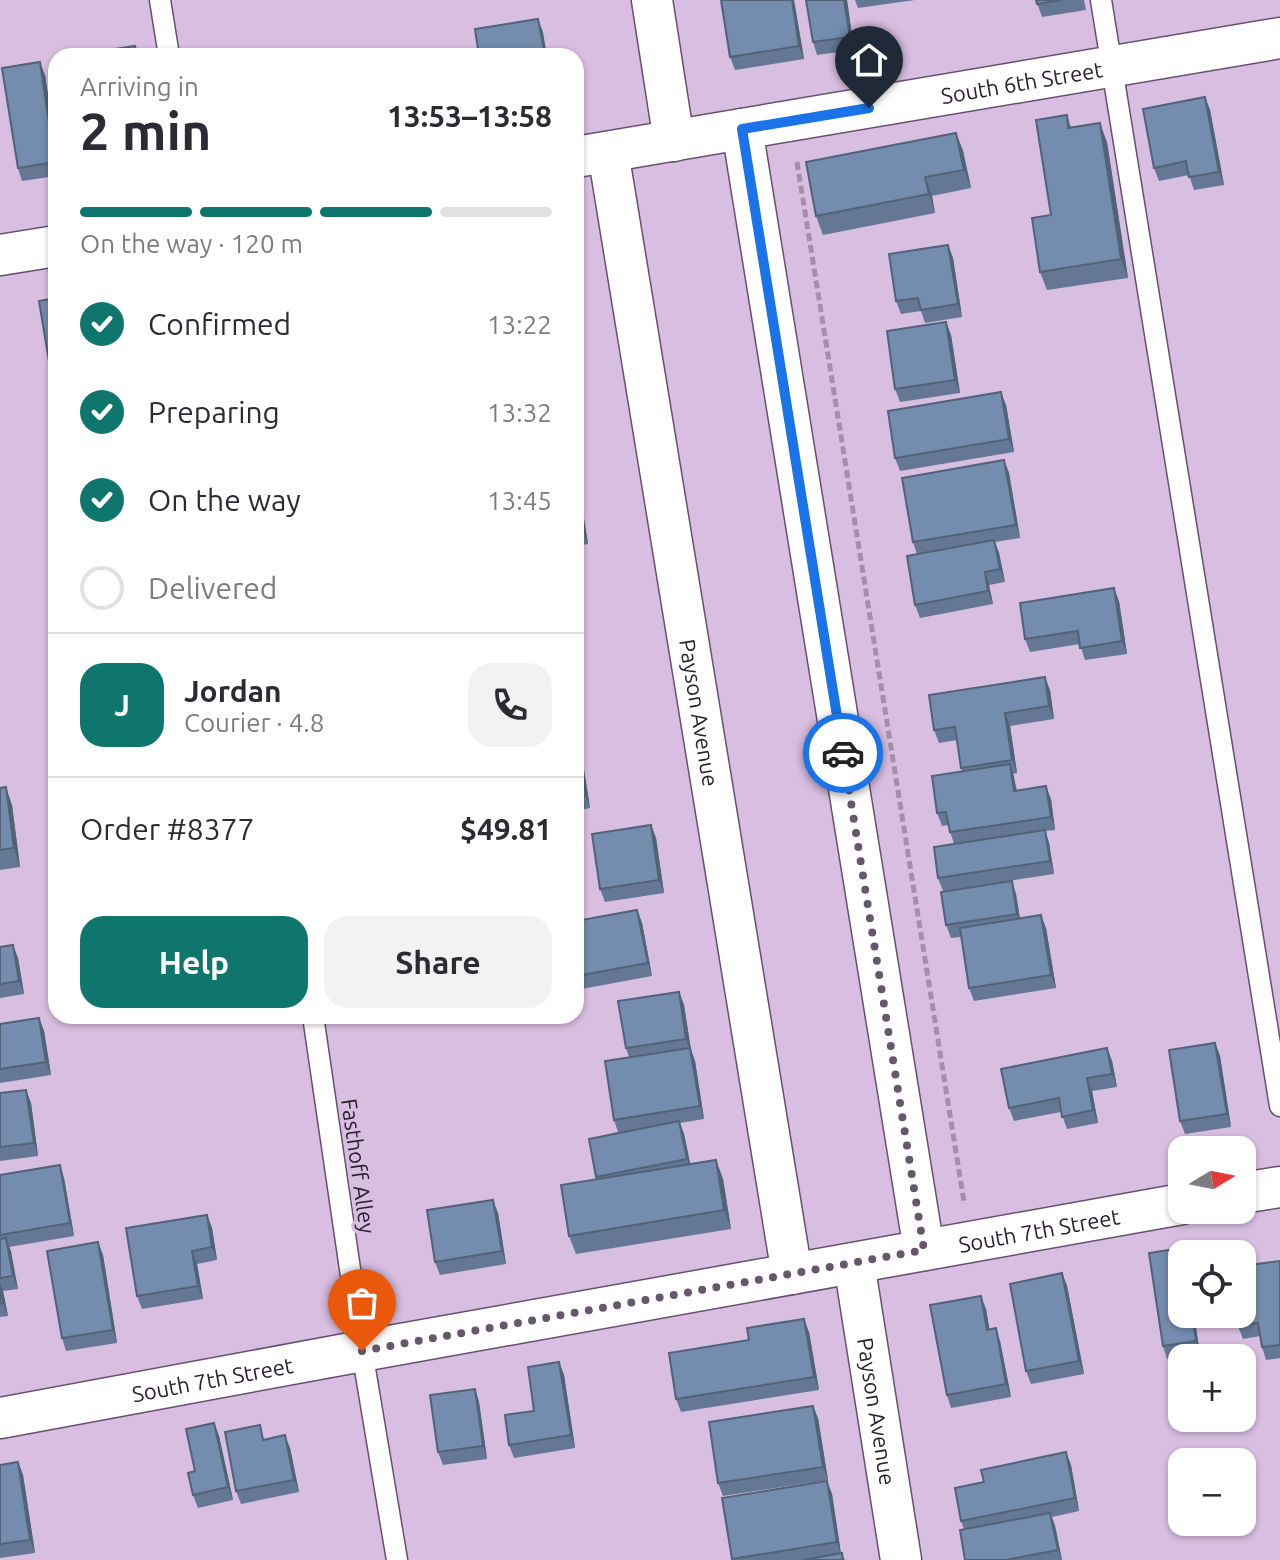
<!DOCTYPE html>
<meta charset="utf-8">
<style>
:root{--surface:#fff;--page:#f2f2f3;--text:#2b2b33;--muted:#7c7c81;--line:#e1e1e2;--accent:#0f766e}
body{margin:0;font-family:Ubuntu,sans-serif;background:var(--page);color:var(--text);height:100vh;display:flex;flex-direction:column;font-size:30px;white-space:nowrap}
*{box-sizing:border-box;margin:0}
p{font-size:26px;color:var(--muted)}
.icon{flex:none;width:44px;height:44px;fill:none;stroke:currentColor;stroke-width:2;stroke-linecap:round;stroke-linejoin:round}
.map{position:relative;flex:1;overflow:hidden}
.sheet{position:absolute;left:48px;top:48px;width:536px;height:976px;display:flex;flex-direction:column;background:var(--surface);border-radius:24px;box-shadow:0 2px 6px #0004}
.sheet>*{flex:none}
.needle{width:52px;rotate:80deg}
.fabs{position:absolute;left:1168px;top:1136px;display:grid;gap:16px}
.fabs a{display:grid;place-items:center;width:88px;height:88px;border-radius:16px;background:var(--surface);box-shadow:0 2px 6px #0004;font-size:40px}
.pin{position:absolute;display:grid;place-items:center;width:68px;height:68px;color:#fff;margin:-82px -34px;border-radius:50% 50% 50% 0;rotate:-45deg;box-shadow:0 0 8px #0007}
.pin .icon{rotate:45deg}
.courier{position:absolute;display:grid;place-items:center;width:80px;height:80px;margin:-40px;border:6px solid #1a73e8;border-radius:50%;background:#fff;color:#222;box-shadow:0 2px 10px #0007}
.summary em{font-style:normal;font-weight:700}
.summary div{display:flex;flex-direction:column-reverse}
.summary{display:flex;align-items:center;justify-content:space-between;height:136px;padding:0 32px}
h1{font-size:52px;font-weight:700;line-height:60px}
.bar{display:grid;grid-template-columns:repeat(4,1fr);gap:12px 8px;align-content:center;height:96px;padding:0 32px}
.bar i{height:10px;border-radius:6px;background:var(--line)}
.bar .on{background:var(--accent)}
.bar p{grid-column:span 4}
.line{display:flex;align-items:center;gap:20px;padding:0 32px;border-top:2px solid var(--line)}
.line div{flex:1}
.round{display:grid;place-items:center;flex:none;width:84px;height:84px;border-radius:24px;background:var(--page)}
ol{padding:0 32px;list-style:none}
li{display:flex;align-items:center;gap:24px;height:88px}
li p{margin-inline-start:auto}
li .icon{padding:8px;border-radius:50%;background:var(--accent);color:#fff;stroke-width:4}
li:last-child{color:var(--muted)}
li i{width:44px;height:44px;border:4px solid var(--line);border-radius:50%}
.cta{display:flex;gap:16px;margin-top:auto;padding:16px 32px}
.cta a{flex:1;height:92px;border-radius:24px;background:var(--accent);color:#fff;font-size:32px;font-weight:700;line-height:92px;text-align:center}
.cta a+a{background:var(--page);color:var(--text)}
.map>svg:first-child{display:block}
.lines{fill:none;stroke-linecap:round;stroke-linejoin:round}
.lane-casing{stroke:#67506f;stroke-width:23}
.street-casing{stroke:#67506f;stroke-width:43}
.path{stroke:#a48fab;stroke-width:5;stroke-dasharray:8 4;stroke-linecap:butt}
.lane{stroke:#fff;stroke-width:20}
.street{stroke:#fff;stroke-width:40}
.wall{fill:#647895}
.shaded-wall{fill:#516279}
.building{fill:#748cad;stroke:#516279;stroke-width:2}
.done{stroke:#67576d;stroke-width:8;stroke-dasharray:0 14.4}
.route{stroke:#1a73e8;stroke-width:10}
.labels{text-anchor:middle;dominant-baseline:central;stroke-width:7;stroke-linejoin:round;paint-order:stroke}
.street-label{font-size:22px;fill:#2a202e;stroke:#d8bee1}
</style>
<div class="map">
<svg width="1280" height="1560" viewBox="0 0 1280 1560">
<rect width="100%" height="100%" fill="#d8bee1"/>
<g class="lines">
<defs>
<path id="lane" d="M 160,0 L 169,56
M 1101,0 L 1280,1106
M 313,1016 L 362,1351 L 397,1560"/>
<g id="street">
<path d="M 652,0 L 674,141"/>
<path d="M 742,129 L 924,1250"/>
<path id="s1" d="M 608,152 L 792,1274"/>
<path id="s2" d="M 576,157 L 1280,38"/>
<path d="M 0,255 L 56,246"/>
<path d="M 1242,1193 L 1280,1187"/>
<path id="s3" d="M 854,1263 L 901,1560"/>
<path id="s4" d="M 0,1418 L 362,1351 L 1182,1204"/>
</g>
</defs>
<!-- lane casing -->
<use href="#lane" class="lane-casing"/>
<!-- street casing -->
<use href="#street" class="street-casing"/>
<!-- path -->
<path class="path" d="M 797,162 L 964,1202"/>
<!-- lane -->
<use href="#lane" class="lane"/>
<!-- street -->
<use href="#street" class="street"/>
</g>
<!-- wall -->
<path class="wall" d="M 794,0 L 804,59 L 735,70 L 730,57 Z
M 847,0 L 854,50 L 817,55 L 813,42 Z
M 855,0 L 915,0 L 858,8 Z
M 1036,0 L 1084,0 L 1086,10 L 1042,17 Z
M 45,75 L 56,149 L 56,176 L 22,181 L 18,168 Z
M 1205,97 L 1210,110 L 1224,185 L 1194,190 L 1189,175 L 1159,181 L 1154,168 Z
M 1067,115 L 1071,127 L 1107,142 L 1128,278 L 1047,290 L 1040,272 L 1051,215 Z
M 956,133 L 963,151 L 971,188 L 932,196 L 935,213 L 823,235 L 816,216 Z
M 948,245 L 953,258 L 962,317 L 925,323 L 921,311 L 901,314 L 896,301 Z
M 946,322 L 951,335 L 960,393 L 900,402 L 895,389 Z
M 1006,405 L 1014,452 L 900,471 L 895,458 Z
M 576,426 L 581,456 L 576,457 Z
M 1004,460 L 1009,473 L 1020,538 L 995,542 L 999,553 L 1005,582 L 989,585 L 993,604 L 920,618 L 915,605 L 917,554 L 913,542 Z
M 576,474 L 588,544 L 576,546 Z
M 1119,601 L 1127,654 L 1085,660 L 1080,644 L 1030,652 L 1025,639 Z
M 1050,690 L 1054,719 L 1010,726 L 1017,773 L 1013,774 L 1017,791 L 1051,799 L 1055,830 L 1045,831 L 1049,843 L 1054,874 L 943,891 L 938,878 L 954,844 L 948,825 L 942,826 L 937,813 L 962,771 L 957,740 L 939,743 L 934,730 Z
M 576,744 L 577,744 L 582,757 L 590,808 L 576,811 Z
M 0,788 L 12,805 L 20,867 L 0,870 Z
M 651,825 L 656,838 L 664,893 L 605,902 L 600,889 Z
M 1016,894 L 1020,918 L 1046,928 L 1056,988 L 974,1001 L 969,988 L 961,937 L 951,938 L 946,925 Z
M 637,910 L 642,923 L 652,976 L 576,990 L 576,921 Z
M 0,947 L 18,958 L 24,994 L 0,998 Z
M 679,992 L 684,1005 L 691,1050 L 695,1061 L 704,1119 L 680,1123 L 684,1134 L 690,1164 L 716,1160 L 723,1179 L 731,1229 L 576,1254 L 569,1236 L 597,1180 L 589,1139 L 618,1132 L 614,1120 L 629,1057 L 626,1048 Z
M 39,1018 L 44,1031 L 51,1075 L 0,1083 L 0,1024 Z
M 1215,1043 L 1220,1056 L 1231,1127 L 1185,1134 L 1180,1121 Z
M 1107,1048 L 1112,1061 L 1117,1087 L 1092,1091 L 1098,1123 L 1067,1129 L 1061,1112 L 1014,1121 L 1009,1108 Z
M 26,1090 L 31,1103 L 38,1156 L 0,1161 L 0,1093 Z
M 0,1175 L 64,1178 L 74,1236 L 9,1247 L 18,1289 L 3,1291 L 8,1316 L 0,1317 Z
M 498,1213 L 506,1264 L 440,1275 L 435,1262 Z
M 207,1215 L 212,1228 L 217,1260 L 197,1264 L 203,1299 L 142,1309 L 137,1296 Z
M 98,1242 L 103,1255 L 117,1343 L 66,1351 L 62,1338 Z
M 1280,1261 L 1280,1358 L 1266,1360 L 1262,1347 L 1260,1336 L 1243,1339 L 1238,1326 Z
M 1062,1273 L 1067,1286 L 1084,1374 L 1031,1384 L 1026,1371 Z
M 986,1309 L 989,1330 L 1000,1341 L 1011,1397 L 951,1408 L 947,1395 Z
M 1182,1314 L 1194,1314 L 1200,1354 L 1167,1359 L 1163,1346 Z
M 809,1332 L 819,1390 L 681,1412 L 676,1399 L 749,1340 Z
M 559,1362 L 564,1375 L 575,1448 L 514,1458 L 509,1445 L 534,1411 Z
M 475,1389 L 479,1402 L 487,1459 L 443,1465 L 438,1452 Z
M 818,1418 L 828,1480 L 723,1496 L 718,1483 Z
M 214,1423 L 219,1436 L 233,1500 L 198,1508 L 193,1495 L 195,1471 Z
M 290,1448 L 299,1492 L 241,1504 L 236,1491 Z
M 1066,1452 L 1071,1465 L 1079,1511 L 1052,1517 L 1055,1526 L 1062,1560 L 965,1560 L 964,1529 L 961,1521 L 984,1482 Z
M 18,1462 L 23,1475 L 35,1553 L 0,1558 L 0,1465 Z
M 827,1481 L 832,1494 L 841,1553 L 845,1560 L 732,1560 L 722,1498 Z"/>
<!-- shaded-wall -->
<path class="shaded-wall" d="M 792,0 L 794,0 L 804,59 L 799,46 Z
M 844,0 L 847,0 L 854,50 L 850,37 Z
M 538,19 L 543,32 L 547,56 L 545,56 Z
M 40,62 L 45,75 L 56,149 L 56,164 Z
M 1205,97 L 1210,110 L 1224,185 L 1219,172 Z
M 1100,123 L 1107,142 L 1128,278 L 1121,259 Z
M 956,133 L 963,151 L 971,188 L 964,170 Z
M 925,177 L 932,196 L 935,213 L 929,194 Z
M 948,245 L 953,258 L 962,317 L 958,304 Z
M 946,322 L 951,335 L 960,393 L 955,380 Z
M 1001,392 L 1006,405 L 1014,452 L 1009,439 Z
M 576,426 L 581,456 L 576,443 Z
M 1004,460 L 1009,473 L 1020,538 L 1016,525 Z
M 576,474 L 578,479 L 588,544 L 583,531 L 576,485 Z
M 994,540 L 999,553 L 1005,582 L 1000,569 Z
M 985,572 L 989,585 L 993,604 L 988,591 Z
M 1114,588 L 1119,601 L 1127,654 L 1122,641 Z
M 1045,677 L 1050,690 L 1054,719 L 1049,706 Z
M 1005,713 L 1010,726 L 1017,773 L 1012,760 Z
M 577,744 L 582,757 L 590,808 L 586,795 Z
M 1010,764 L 1014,777 L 1019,804 L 1014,791 Z
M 1046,786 L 1051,799 L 1055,830 L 1051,817 Z
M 6,787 L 12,805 L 20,867 L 14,848 Z
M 651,825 L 656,838 L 664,893 L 659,880 Z
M 1045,830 L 1049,843 L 1054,874 L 1050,861 Z
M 1012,881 L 1016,894 L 1021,927 L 1017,914 Z
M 637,910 L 642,923 L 652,976 L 648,963 Z
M 1041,915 L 1046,928 L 1056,988 L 1051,975 Z
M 13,945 L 18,958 L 24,994 L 19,981 Z
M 679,992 L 684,1005 L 691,1050 L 695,1061 L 704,1119 L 700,1106 L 690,1050 L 686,1039 Z
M 39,1018 L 44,1031 L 51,1075 L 46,1062 Z
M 1215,1043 L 1220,1056 L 1231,1127 L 1227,1114 Z
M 1107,1048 L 1112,1061 L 1117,1087 L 1112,1074 Z
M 1087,1078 L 1092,1091 L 1098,1123 L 1093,1110 Z
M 26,1090 L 31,1103 L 38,1156 L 34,1143 Z
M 679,1121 L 684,1134 L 692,1172 L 687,1159 Z
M 716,1160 L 723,1179 L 731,1229 L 724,1210 Z
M 60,1165 L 64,1178 L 74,1236 L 70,1223 Z
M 493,1200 L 498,1213 L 506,1264 L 502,1251 Z
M 207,1215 L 212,1228 L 217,1260 L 212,1247 Z
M 6,1238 L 11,1251 L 18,1289 L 13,1276 Z
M 98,1242 L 103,1255 L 117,1343 L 113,1330 Z
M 192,1251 L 197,1264 L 203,1299 L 198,1286 Z
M 1062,1273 L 1067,1286 L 1084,1374 L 1079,1361 Z
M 0,1282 L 3,1291 L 8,1316 L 3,1303 Z
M 981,1296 L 986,1309 L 992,1343 L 987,1330 Z
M 1192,1314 L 1194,1314 L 1200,1354 L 1196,1341 Z
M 804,1319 L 809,1332 L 819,1390 L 814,1377 Z
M 996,1328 L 1000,1341 L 1011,1397 L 1006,1384 Z
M 559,1362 L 564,1375 L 575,1448 L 571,1435 Z
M 475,1389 L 479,1402 L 487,1459 L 483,1446 Z
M 813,1406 L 818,1418 L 828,1480 L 823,1467 Z
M 214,1423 L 219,1436 L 233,1500 L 228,1487 Z
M 285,1435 L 290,1448 L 299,1492 L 294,1480 Z
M 1066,1452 L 1071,1465 L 1079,1511 L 1075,1498 Z
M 18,1462 L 23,1475 L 35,1553 L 30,1540 Z
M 827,1481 L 832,1494 L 841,1555 L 837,1542 Z
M 1050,1513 L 1055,1526 L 1062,1560 L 1058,1550 Z"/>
<!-- building -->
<path class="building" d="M 721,0 L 792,0 L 799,46 L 730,57 Z
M 806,0 L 844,0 L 850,37 L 813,42 Z
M 1036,0 L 1062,0 L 1037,4 Z
M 538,19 L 545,56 L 479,56 L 475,29 Z
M 135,46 L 137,56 L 76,55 Z
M 40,62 L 55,162 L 18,168 L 2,68 Z
M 1205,97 L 1219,172 L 1189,177 L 1186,161 L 1154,168 L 1143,109 Z
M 1067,115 L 1068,128 L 1100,123 L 1121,259 L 1040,272 L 1032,218 L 1051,215 L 1036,120 Z
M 956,133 L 964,170 L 925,177 L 929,194 L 816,216 L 806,162 Z
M 948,245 L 958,304 L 921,310 L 918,298 L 896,301 L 889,254 Z
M 56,298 L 56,379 L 52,379 L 39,301 Z
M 946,322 L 955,380 L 895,389 L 887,331 Z
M 1001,392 L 1009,439 L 895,458 L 888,411 Z
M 1004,460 L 1016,525 L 913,542 L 902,478 Z
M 576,485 L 583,531 L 576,532 Z
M 994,540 L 1000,569 L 985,572 L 988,591 L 915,605 L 907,556 Z
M 1114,588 L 1122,641 L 1080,648 L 1078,631 L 1025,639 L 1020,603 Z
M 1045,677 L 1049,706 L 1005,713 L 1012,760 L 961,768 L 955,727 L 934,730 L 929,695 Z
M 576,744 L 577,744 L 586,795 L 576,797 Z
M 1010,764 L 1014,791 L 1046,786 L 1051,817 L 950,832 L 946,812 L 937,813 L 932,776 Z
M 6,787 L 14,848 L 0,850 L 0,788 Z
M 651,825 L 659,880 L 600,889 L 592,834 Z
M 1045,830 L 1050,861 L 938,878 L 934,847 Z
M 1012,881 L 1017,914 L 946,925 L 941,892 Z
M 637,910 L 648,963 L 576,976 L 576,921 Z
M 1041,915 L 1051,975 L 969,988 L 960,928 Z
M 13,945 L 19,981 L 0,984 L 0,947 Z
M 679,992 L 686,1039 L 626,1048 L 618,1001 Z
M 39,1018 L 46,1062 L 0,1069 L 0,1024 Z
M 1215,1043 L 1227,1114 L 1180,1121 L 1169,1050 Z
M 690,1048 L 700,1106 L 614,1120 L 605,1061 Z
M 1107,1048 L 1112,1074 L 1087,1078 L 1093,1110 L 1062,1117 L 1059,1098 L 1009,1108 L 1001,1069 Z
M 26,1090 L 34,1143 L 0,1147 L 0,1093 Z
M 679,1121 L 687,1159 L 596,1177 L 589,1139 Z
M 716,1160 L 724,1210 L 569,1236 L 561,1185 Z
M 60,1165 L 70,1223 L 0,1235 L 0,1175 Z
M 493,1200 L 502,1251 L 435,1262 L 427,1210 Z
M 207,1215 L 212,1247 L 192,1251 L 198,1286 L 137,1296 L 126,1228 Z
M 6,1238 L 13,1276 L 0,1278 L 0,1239 Z
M 98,1242 L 113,1330 L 62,1338 L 47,1251 Z
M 1182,1248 L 1182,1314 L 1192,1314 L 1196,1341 L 1163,1346 L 1149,1253 Z
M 1280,1261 L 1280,1345 L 1262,1347 L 1258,1323 L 1238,1326 L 1237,1314 L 1242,1314 L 1242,1266 Z
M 1062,1273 L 1079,1361 L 1026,1371 L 1010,1284 Z
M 0,1286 L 3,1303 L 0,1304 Z
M 981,1296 L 987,1330 L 996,1328 L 1006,1384 L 947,1395 L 930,1305 Z
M 804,1319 L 814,1377 L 676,1399 L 669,1353 L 749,1340 L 747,1328 Z
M 559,1362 L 571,1435 L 509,1445 L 505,1415 L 534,1411 L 528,1367 Z
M 475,1389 L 483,1446 L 438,1452 L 430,1395 Z
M 813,1406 L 823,1467 L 718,1483 L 709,1422 Z
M 214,1423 L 228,1487 L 193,1495 L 188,1473 L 195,1471 L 186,1429 Z
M 260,1425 L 263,1440 L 285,1435 L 294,1480 L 236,1491 L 225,1432 Z
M 1066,1452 L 1075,1498 L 961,1521 L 955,1488 L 984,1482 L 981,1470 Z
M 18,1462 L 30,1540 L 0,1544 L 0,1465 Z
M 827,1481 L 837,1542 L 732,1559 L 722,1498 Z
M 1050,1513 L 1058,1550 L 1006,1560 L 965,1560 L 960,1530 Z
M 842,1553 L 843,1560 L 803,1560 Z"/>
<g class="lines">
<!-- done -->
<path class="done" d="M 362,1351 L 924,1250 L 843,753"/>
<!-- route -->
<path class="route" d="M 843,753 L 742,129 L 869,108"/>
</g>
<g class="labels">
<!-- street labels -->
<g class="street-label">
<text stroke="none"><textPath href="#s2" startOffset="452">South 6th Street</textPath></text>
<text stroke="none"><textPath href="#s1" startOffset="568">Payson Avenue</textPath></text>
<text transform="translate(359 1166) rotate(82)">Fasthoff Alley</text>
<text stroke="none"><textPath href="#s4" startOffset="1056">South 7th Street</textPath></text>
<text stroke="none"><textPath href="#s4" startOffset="216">South 7th Street</textPath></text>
<text stroke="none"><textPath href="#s3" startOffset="150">Payson Avenue</textPath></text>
</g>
</g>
</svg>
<div class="fabs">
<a><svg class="needle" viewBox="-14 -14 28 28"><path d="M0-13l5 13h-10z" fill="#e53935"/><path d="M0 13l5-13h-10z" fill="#7c7c81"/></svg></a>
<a><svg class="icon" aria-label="locate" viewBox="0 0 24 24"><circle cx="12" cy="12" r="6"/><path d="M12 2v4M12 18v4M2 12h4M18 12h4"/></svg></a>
<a>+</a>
<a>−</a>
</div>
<div class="pin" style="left:362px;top:1351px;background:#ea580c"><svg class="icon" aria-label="bag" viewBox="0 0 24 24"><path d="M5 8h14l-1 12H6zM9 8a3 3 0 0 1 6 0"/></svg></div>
<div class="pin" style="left:869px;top:108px;background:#1f2937"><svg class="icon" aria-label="home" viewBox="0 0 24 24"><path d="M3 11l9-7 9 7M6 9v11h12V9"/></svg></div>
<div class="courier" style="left:843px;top:753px"><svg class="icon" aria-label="car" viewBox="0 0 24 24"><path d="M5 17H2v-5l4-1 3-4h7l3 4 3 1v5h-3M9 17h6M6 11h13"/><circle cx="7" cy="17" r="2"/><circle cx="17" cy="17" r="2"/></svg></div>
<section class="sheet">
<div class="summary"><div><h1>2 min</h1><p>Arriving in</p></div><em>13:53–13:58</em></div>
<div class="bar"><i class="on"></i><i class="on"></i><i class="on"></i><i></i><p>On the way · 120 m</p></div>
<ol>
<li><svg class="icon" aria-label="check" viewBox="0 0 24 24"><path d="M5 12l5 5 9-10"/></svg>Confirmed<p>13:22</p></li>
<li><svg class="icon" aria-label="check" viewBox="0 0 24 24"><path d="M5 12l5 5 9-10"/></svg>Preparing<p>13:32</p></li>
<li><svg class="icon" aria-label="check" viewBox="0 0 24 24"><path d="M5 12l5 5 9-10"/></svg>On the way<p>13:45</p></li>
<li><i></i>Delivered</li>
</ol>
<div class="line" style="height:144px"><b class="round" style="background:var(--accent);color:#fff">J</b><div><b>Jordan</b><p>Courier · 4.8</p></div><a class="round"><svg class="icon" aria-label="phone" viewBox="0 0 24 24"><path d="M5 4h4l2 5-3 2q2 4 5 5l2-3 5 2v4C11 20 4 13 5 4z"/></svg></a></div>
<div class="line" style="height:104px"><div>Order #8377</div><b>$49.81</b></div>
<div class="cta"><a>Help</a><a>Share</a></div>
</section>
</div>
